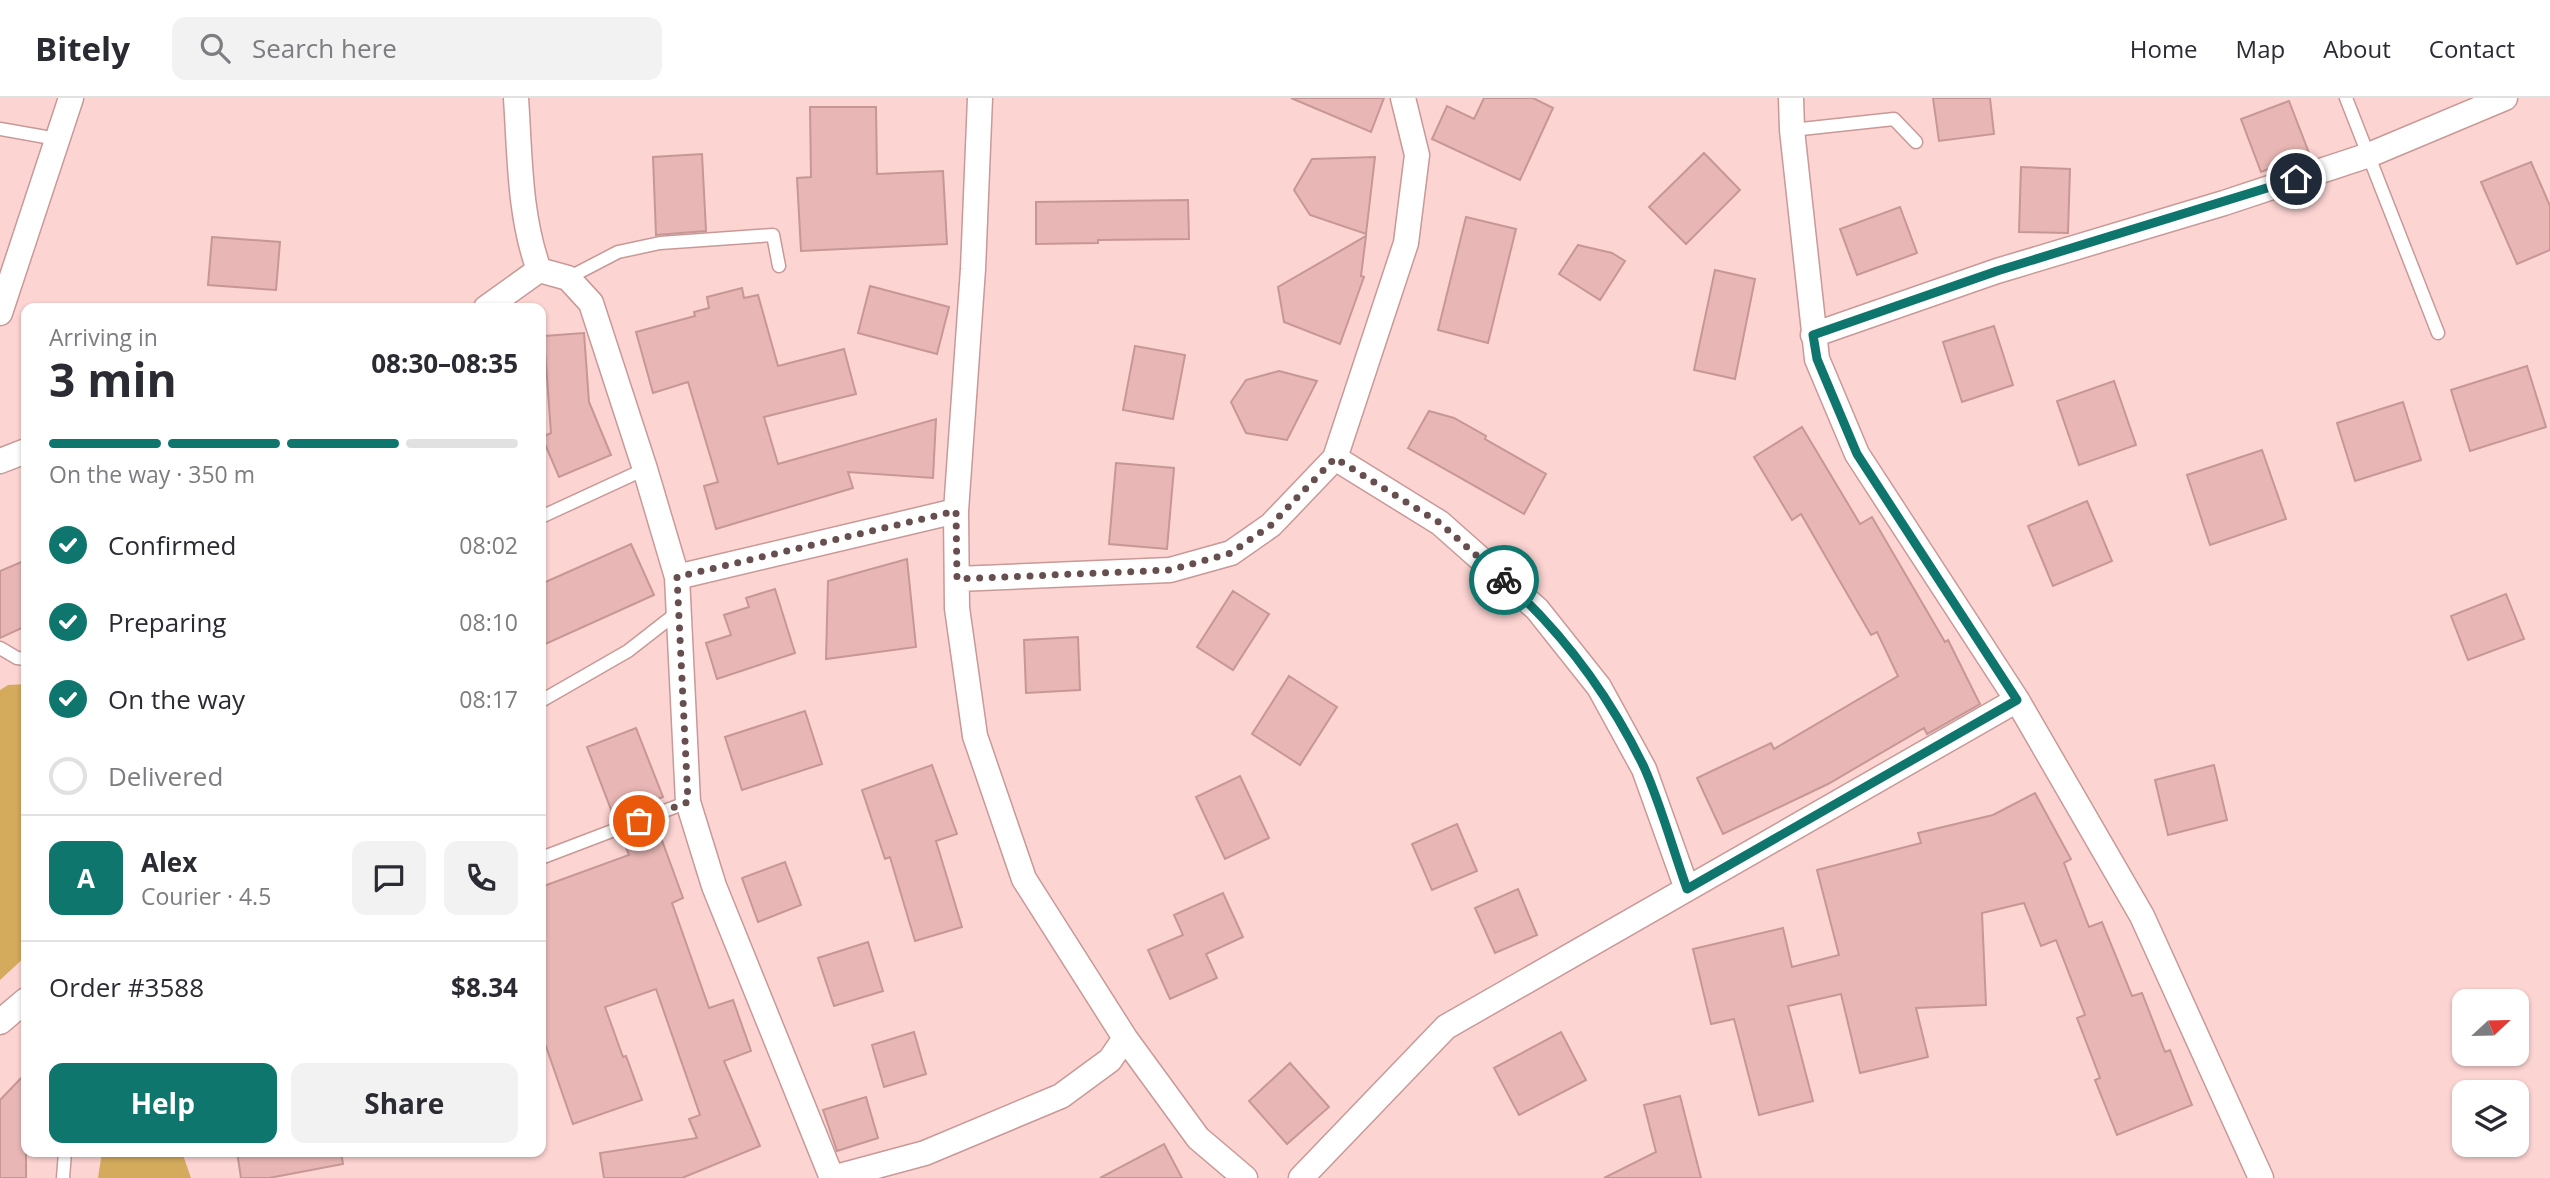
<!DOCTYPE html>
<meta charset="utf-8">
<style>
:root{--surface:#fff;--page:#f2f2f3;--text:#2b2b33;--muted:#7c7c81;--line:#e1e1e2;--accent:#0f766e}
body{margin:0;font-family:"Open Sans",sans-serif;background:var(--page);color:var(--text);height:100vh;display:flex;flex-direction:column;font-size:26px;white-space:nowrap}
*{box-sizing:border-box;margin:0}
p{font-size:23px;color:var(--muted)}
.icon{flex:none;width:38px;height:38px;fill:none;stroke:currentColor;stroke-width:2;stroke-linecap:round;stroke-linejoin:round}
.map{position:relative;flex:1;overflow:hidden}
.drawer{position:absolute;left:21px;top:205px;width:525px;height:854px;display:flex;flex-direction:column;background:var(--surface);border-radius:14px;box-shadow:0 2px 5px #0004}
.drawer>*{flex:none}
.needle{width:46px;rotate:68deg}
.buttons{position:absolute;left:2452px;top:891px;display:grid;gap:14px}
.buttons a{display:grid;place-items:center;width:77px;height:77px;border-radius:14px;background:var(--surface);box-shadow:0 2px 5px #0004;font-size:35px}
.pin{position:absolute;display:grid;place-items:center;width:60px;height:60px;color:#fff;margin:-30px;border:4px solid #fff;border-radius:50%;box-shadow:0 2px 7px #0007}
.courier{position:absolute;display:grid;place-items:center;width:70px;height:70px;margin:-35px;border:5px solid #0f766e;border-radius:50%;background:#fff;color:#222;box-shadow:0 2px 9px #0007}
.overview em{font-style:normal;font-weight:700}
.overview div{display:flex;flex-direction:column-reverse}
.overview{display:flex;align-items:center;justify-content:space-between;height:119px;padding:0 28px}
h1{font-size:46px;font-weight:700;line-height:52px}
.bar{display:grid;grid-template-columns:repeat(4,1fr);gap:10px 7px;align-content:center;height:84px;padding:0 28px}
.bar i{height:9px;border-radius:5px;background:var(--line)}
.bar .active{background:var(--accent)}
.bar p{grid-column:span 4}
.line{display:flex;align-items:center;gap:18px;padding:0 28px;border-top:2px solid var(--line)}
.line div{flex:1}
.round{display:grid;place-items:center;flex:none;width:74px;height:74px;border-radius:14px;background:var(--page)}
ol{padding:0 28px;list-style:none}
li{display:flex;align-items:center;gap:21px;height:77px}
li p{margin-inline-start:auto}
li .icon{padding:7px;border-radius:50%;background:var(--accent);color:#fff;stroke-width:4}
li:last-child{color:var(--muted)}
li i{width:38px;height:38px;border:4px solid var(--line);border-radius:50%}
.button{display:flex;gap:14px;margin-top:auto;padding:14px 28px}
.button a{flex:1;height:80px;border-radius:14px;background:var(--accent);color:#fff;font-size:28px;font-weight:700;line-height:80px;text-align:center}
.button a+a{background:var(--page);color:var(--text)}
header{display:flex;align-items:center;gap:42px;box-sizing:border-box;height:98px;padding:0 35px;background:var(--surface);border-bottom:2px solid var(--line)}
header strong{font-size:33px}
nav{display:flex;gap:38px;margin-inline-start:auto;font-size:24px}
.search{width:490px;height:63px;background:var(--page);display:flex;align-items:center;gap:18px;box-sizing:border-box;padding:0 24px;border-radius:14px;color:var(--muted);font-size:26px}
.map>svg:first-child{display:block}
.green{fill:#d4ab5d}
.building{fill:#e8b7b5;stroke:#c69795;stroke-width:2}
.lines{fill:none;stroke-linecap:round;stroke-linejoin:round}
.service-casing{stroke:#c89997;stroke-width:15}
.minor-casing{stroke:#c89997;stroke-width:27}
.service{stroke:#fff;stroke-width:12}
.minor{stroke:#fff;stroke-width:24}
.done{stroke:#684f4f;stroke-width:7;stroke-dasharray:0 12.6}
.route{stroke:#0f766e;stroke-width:9}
</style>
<header>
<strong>Bitely</strong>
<div class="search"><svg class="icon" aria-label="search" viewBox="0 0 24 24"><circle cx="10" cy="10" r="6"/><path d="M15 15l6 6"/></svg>Search here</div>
<nav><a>Home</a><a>Map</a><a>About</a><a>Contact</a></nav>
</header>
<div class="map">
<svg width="2550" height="1080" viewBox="0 0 2550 1080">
<rect width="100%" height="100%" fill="#fcd4d2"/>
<!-- green -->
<path class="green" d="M 26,586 L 26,858 L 0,882 L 0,592 L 8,587 Z
M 102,1054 L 182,1054 L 191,1080 L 98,1080 Z"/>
<!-- building -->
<path class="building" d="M 1291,0 L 1384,0 L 1371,34 Z
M 1484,0 L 1533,0 L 1553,10 L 1520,82 L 1432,41 L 1447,8 L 1474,21 Z
M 1933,0 L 1990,0 L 1994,36 L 1939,43 Z
M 2289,3 L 2309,55 L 2261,74 L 2241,21 Z
M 810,9 L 876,9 L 877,76 L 943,73 L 947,146 L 801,153 L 797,80 L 811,79 Z
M 1704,55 L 1740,92 L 1686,146 L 1649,109 Z
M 702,56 L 706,133 L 656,137 L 653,59 Z
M 1375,59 L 1366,136 L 1310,117 L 1294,92 L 1312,61 Z
M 2531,64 L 2550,108 L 2550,152 L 2517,166 L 2481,84 Z
M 2021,69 L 2070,71 L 2068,135 L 2019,134 Z
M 1188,102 L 1189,141 L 1098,142 L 1098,145 L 1036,146 L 1036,104 Z
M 1900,109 L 1917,155 L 1857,177 L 1840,131 Z
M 1466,119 L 1516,131 L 1488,245 L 1438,232 Z
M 1366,138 L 1361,178 L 1364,179 L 1340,246 L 1284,224 L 1278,189 Z
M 212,139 L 280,144 L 276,192 L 208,187 Z
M 1578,147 L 1612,155 L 1625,163 L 1600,202 L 1559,176 Z
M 1715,172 L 1755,181 L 1735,281 L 1694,272 Z
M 870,188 L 949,209 L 937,256 L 858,235 Z
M 742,190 L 744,200 L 758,197 L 778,268 L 844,251 L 856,296 L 764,319 L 778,366 L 936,321 L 933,380 L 848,374 L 853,390 L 716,431 L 704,388 L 718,384 L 688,284 L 653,295 L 636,234 L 695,218 L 694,214 L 709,210 L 707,199 Z
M 1994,228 L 2013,287 L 1962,304 L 1943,244 Z
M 584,235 L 589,304 L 611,357 L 559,379 L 542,339 L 551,335 L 544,238 Z
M 1135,248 L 1185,257 L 1173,321 L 1123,312 Z
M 2527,268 L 2546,329 L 2470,353 L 2451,292 Z
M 1279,273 L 1317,283 L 1287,342 L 1246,335 L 1231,304 L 1246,282 Z
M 2114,283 L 2136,347 L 2079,367 L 2057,303 Z
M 2403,304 L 2421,362 L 2355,383 L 2337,325 Z
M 1429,313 L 1454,320 L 1486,338 L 1485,341 L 1546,376 L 1524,416 L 1408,350 Z
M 1802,329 L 1860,426 L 1872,419 L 1945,544 L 1948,542 L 1980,606 L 1927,636 L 1924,630 L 1828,686 L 1723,736 L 1697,680 L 1771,645 L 1774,651 L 1898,578 L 1877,534 L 1871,537 L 1801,416 L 1792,422 L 1754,359 Z
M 2262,352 L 2286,421 L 2210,447 L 2187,377 Z
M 1116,365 L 1174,370 L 1167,451 L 1109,446 Z
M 2087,403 L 2112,463 L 2053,488 L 2028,428 Z
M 631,446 L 654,497 L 541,548 L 541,486 Z
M 907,461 L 916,549 L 826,561 L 828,483 Z
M 26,462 L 26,528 L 0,540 L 0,473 Z
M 775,491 L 795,555 L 717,581 L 706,545 L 731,537 L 724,517 L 749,509 L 746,500 Z
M 1233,493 L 1269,516 L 1233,572 L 1197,549 Z
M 2506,496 L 2524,541 L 2468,562 L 2451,518 Z
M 1078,539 L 1080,592 L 1026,595 L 1024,542 Z
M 1289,578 L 1337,609 L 1300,667 L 1252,636 Z
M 805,613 L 822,666 L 742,692 L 725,639 Z
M 636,630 L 663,699 L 648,705 L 650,709 L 615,722 L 587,649 Z
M 932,667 L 957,736 L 936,743 L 962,829 L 915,843 L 890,759 L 885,761 L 862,692 Z
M 2214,667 L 2227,722 L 2168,737 L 2155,682 Z
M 1240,678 L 1269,740 L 1225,761 L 1196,699 Z
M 2035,695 L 2071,761 L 2064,765 L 2089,829 L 2102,824 L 2132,898 L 2142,895 L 2165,954 L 2170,952 L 2192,1007 L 2117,1037 L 2095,982 L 2100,980 L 2077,920 L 2085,917 L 2056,842 L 2041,848 L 2024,805 L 1982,815 L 1986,907 L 1916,910 L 1928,959 L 1860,975 L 1841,896 L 1788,908 L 1813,1003 L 1759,1017 L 1734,921 L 1711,926 L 1693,851 L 1783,830 L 1792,869 L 1839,857 L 1817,772 L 1921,745 L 1918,735 L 1993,717 Z
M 656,726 L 683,800 L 672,805 L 709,910 L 733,902 L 751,953 L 724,963 L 760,1048 L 682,1080 L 604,1080 L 600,1055 L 697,1040 L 689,1021 L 700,1017 L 656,891 L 605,909 L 623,959 L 626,958 L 642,1002 L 573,1026 L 541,934 L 541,789 L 629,757 L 622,739 Z
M 1457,726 L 1477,773 L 1432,792 L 1412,746 Z
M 785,764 L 801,807 L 758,824 L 742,780 Z
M 1518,791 L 1537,837 L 1495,855 L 1475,810 Z
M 1223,795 L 1243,839 L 1206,856 L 1217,880 L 1170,901 L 1148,852 L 1183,837 L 1174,817 Z
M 868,844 L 883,893 L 834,908 L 818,860 Z
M 914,934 L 926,976 L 884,989 L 872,947 Z
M 1561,934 L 1586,982 L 1519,1017 L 1494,970 Z
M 1290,965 L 1329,1009 L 1287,1046 L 1249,1003 Z
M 26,975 L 26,1080 L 0,1080 L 0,1002 Z
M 1680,998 L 1701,1080 L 1604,1080 L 1656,1054 L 1644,1007 Z
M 866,999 L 878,1040 L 837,1053 L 823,1012 Z
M 1164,1046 L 1182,1080 L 1100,1080 Z
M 237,1054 L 341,1054 L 343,1066 L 269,1080 L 241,1080 Z"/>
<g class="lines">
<defs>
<path id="service" d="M 2346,0 L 2438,235
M 0,31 L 57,41
M 1792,32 L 1894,21 L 1916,44
M 568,180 L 618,154 L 660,145 L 773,137 L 779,168
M 541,419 L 645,371
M 0,550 L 17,560 L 26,561
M 541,603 L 628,553 L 678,514
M 541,760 L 688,704
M 63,1080 L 65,1054"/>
<path id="minor" d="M 516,0 C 520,58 519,117 539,172 L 568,180 L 591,205 L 645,371 L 677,479 L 688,704 L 714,788 L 832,1080
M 980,0 L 973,171 L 956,413 L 957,510 L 975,638 L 1024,781 L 1125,940 L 1198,1040 L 1245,1080
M 1791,0 L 1792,32 L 1817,261 L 1857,356 L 2017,602 L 2142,818 L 2261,1080
M 486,210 L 539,172
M 0,215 L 71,0
M 1813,237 L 1997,173 L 2224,105 L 2369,57 L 2505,0
M 1335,360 L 1406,145 L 1417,57 L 1403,0
M 0,363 L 26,353
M 677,479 L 956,413
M 957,481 L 1170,472 L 1231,455 L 1271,427 L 1335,360 L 1440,425 L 1537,511 L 1599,589 L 1644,671 L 1687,791
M 0,924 L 26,902
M 832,1080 L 925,1055 L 1061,998 L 1110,962 L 1125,940
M 1301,1080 L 1446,929 L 2017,602"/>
</defs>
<!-- service casing -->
<use href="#service" class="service-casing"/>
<!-- minor casing -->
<use href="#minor" class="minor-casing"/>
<!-- service -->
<use href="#service" class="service"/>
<!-- minor -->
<use href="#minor" class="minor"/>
</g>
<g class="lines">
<!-- done -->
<path class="done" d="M 639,723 L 688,704 L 677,479 L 956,413 L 957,481 L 1170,472 L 1231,455 L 1271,427 L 1335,360 L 1440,425 L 1504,482"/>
<!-- route -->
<path class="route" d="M 1504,482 C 1562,534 1610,599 1644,669 C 1661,707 1673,752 1687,791 L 2017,602 L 1857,356 L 1817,261 L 1813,237 L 1997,173 L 2296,81"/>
</g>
</svg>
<div class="buttons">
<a><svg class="needle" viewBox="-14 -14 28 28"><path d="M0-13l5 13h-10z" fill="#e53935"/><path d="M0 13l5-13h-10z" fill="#7c7c81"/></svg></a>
<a><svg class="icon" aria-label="layers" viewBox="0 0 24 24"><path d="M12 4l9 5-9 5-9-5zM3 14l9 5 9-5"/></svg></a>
</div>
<div class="pin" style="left:639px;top:723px;background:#ea580c"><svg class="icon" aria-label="bag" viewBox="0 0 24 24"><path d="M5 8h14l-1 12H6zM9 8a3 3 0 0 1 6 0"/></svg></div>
<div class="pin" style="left:2296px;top:81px;background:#1f2937"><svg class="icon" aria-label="home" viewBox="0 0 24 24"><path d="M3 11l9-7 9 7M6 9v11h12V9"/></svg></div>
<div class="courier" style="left:1504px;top:482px"><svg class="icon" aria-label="bike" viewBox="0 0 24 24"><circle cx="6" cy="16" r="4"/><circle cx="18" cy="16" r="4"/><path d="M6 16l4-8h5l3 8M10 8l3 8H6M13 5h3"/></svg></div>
<section class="drawer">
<div class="overview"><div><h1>3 min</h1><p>Arriving in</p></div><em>08:30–08:35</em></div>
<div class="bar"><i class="active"></i><i class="active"></i><i class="active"></i><i></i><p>On the way · 350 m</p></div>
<ol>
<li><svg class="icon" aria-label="check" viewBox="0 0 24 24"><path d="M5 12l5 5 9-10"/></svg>Confirmed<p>08:02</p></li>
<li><svg class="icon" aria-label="check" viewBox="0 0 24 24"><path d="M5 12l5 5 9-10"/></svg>Preparing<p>08:10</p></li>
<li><svg class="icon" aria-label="check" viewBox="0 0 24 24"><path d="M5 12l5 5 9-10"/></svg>On the way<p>08:17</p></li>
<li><i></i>Delivered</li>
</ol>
<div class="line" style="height:126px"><b class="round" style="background:var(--accent);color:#fff">A</b><div><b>Alex</b><p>Courier · 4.5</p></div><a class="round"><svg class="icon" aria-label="chat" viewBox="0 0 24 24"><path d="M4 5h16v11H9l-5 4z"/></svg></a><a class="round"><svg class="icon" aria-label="phone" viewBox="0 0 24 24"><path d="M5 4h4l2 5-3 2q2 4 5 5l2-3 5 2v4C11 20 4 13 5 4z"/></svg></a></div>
<div class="line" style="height:91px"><div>Order #3588</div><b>$8.34</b></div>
<div class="button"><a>Help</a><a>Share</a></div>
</section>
</div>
